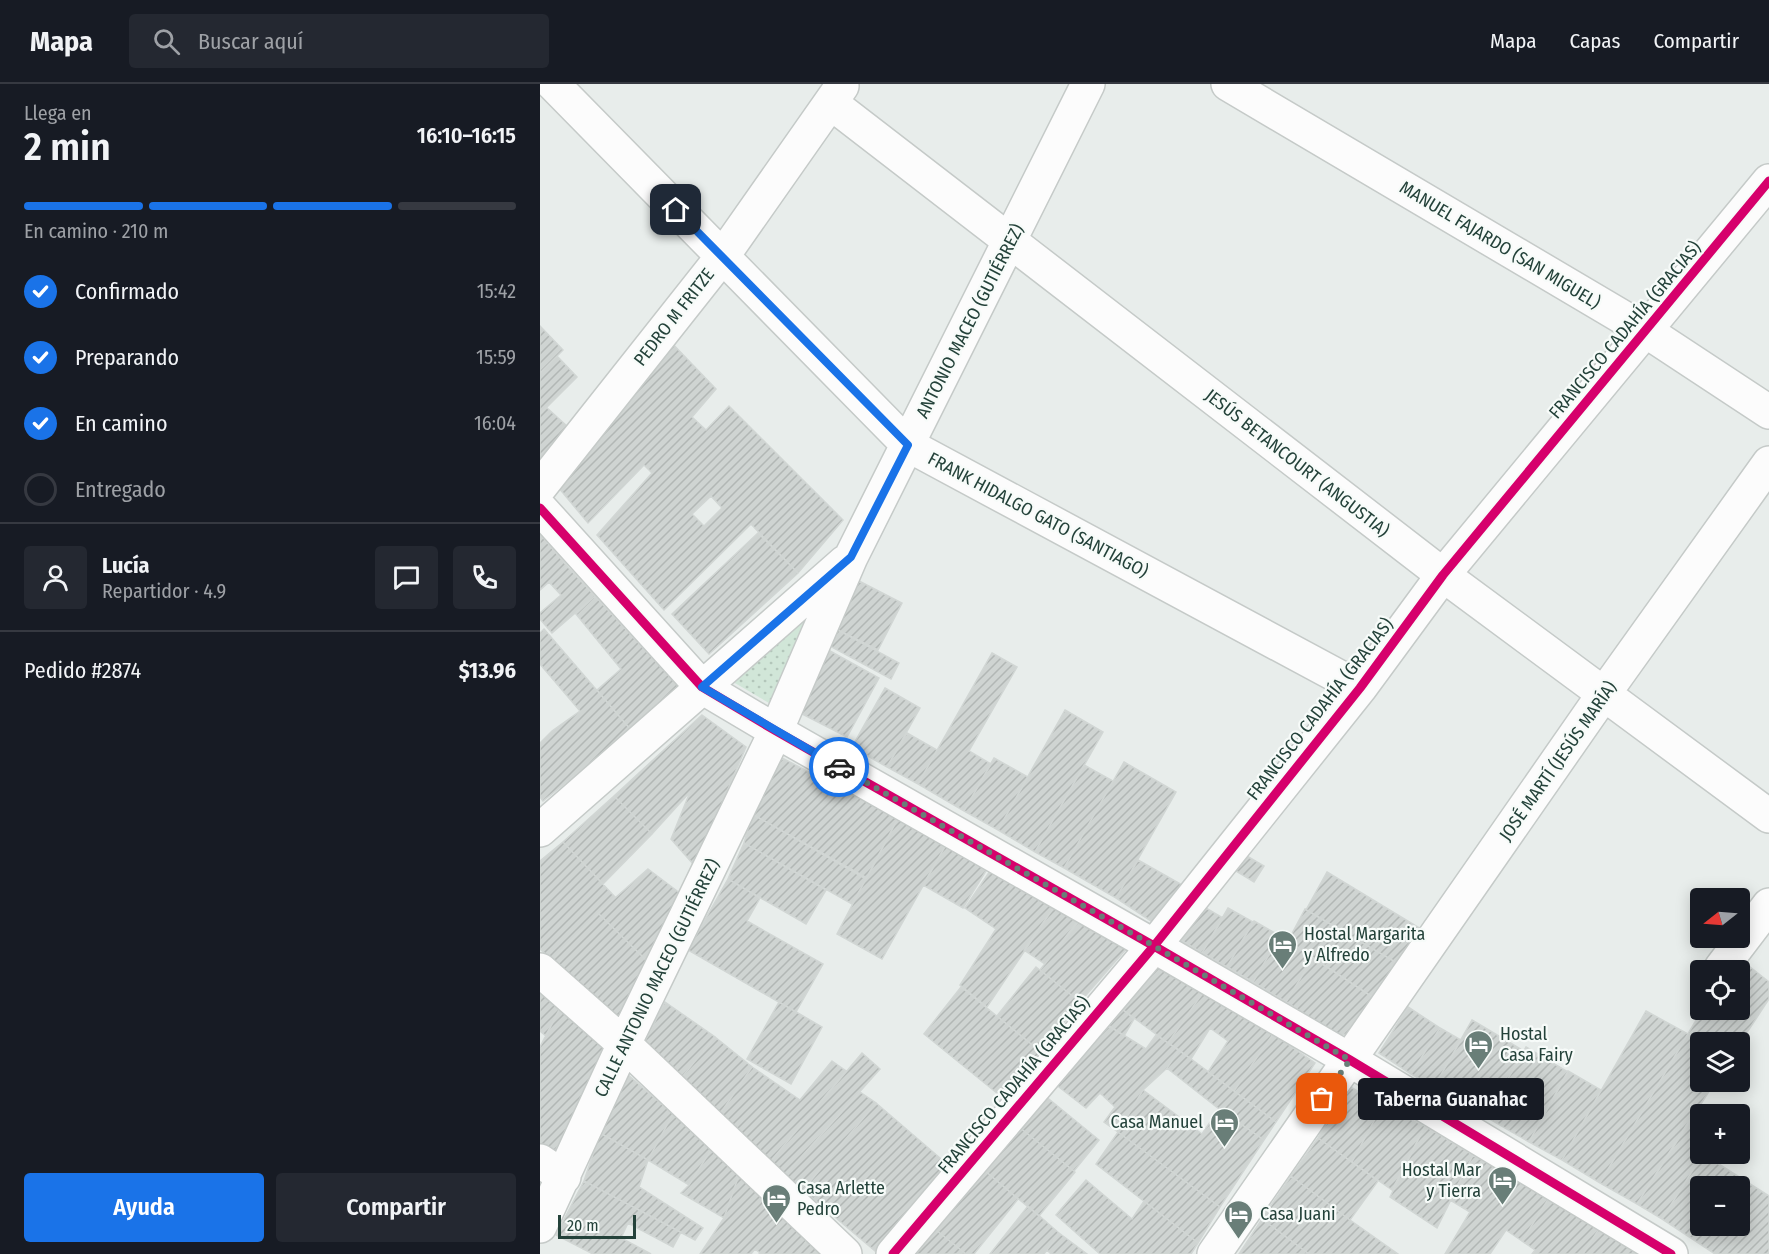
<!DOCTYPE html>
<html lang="es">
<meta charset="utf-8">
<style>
:root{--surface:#171b24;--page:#242831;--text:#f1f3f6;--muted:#9ea1a6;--line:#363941;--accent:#1a73e8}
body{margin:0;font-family:"Fira Sans Condensed",sans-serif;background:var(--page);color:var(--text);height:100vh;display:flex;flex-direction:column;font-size:22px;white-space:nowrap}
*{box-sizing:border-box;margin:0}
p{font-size:20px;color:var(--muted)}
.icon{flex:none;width:33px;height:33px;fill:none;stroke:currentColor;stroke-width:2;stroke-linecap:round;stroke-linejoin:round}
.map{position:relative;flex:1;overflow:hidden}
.drawer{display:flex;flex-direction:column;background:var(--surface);width:540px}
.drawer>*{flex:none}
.needle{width:39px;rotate:253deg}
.controls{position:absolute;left:1150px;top:804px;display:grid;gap:12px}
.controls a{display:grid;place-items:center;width:60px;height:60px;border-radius:6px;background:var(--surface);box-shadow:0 3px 15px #0003;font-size:30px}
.scale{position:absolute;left:18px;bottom:15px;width:78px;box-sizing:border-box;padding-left:6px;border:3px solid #24423a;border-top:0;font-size:16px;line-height:21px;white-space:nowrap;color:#24423a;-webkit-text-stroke:4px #f7fbf9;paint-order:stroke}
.pin{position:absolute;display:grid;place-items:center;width:51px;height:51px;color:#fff;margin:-26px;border-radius:12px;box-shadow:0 3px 9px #0006}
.courier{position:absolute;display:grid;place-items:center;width:60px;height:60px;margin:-30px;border:4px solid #1a73e8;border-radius:50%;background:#fff;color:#222;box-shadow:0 2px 8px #0007}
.bubble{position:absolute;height:42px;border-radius:6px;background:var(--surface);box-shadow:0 3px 15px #0003;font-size:20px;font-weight:600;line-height:42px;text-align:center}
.summary em{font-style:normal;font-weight:600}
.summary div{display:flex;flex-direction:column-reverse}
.summary{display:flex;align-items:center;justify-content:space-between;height:102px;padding:0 24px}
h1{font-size:39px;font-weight:600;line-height:45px}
.bar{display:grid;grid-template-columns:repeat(4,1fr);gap:9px 6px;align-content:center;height:72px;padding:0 24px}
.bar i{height:8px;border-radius:4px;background:var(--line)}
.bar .active{background:var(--accent)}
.bar p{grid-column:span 4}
.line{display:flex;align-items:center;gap:15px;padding:0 24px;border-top:2px solid var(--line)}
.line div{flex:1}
.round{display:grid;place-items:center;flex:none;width:63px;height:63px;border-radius:6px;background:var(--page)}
ol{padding:0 24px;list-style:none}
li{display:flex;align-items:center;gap:18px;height:66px}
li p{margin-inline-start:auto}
li .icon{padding:6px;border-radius:50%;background:var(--accent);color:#fff;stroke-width:4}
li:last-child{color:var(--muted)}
li i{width:33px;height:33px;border:3px solid var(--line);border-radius:50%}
.cta{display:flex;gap:12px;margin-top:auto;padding:12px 24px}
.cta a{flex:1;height:69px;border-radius:6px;background:var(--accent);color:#fff;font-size:24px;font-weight:600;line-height:69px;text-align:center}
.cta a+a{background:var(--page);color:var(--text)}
header{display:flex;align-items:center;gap:36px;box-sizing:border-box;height:84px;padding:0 30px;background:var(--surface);border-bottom:2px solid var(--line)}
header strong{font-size:28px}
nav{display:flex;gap:33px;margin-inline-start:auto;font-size:21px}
.search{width:420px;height:54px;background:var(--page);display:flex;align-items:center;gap:15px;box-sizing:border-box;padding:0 21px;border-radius:6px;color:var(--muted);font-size:22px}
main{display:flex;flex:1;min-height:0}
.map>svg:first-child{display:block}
.park{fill:url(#park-dots)}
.building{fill:url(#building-hatch);stroke:#d1d6d4;stroke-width:1.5;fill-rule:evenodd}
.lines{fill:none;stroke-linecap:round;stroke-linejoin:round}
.minor-casing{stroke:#c5cac8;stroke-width:36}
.minor{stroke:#fcfcfc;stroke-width:33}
.cycleway-casing{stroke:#f7fbf9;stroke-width:13}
.cycleway{stroke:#d6006c;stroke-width:9}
.done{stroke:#697e78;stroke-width:6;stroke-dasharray:0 10.8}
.route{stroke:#1a73e8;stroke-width:8}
.labels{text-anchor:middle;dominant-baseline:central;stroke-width:4.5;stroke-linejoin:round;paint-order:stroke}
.street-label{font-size:18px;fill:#24423a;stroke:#f7fbf9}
.poi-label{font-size:18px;fill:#24423a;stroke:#f7fbf9;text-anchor:start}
</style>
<header>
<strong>Mapa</strong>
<div class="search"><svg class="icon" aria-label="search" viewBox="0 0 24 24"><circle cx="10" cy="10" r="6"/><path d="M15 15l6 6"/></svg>Buscar aquí</div>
<nav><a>Mapa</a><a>Capas</a><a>Compartir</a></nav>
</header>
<main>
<section class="drawer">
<div class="summary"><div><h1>2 min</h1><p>Llega en</p></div><em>16:10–16:15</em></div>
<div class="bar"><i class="active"></i><i class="active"></i><i class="active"></i><i></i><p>En camino · 210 m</p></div>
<ol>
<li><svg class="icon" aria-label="check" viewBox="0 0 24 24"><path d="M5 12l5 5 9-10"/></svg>Confirmado<p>15:42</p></li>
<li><svg class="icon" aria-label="check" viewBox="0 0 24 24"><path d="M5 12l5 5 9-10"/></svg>Preparando<p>15:59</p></li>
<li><svg class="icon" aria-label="check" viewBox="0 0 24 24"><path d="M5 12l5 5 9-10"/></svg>En camino<p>16:04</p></li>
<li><i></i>Entregado</li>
</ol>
<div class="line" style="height:108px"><a class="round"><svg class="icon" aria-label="person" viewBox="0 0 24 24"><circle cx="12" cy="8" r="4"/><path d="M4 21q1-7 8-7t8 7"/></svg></a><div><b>Lucía</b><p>Repartidor · 4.9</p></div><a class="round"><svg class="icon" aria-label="chat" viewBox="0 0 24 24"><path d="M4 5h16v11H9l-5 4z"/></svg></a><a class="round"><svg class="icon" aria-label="phone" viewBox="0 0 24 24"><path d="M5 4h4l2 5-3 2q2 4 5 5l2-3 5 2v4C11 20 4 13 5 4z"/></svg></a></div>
<div class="line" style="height:78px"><div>Pedido #2874</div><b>$13.96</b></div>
<div class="cta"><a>Ayuda</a><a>Compartir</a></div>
</section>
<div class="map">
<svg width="1229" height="1170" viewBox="0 0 1229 1170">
<defs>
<pattern id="park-dots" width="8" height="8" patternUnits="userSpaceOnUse" patternTransform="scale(1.5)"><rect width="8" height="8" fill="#d1e6d8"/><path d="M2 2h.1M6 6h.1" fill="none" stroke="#b3c6ba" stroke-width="1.8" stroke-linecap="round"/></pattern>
<pattern id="building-hatch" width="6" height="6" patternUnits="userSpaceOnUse" patternTransform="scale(1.5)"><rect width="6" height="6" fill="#cfd4d2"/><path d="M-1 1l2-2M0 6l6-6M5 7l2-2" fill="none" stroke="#b2b7b5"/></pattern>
</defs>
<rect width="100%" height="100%" fill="#e8edeb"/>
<!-- park -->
<path class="park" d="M 275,524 L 229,619 L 188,595 Z"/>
<!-- building -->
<path class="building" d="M 0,242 L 23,266 L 0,289 Z
M 126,253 L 176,305 L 152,333 L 166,346 L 189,322 L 303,436 L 258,489 L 211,440 L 124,526 L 57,451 L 112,389 L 104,381 L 48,439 L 13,397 ZM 171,412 L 182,424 L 164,442 L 152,430 Z
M 17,272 L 37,293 L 0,330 L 0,289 Z
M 6,323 L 27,342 L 0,381 L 0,330 Z
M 218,449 L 258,489 L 169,570 L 132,530 Z
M 0,450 L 27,482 L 0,506 Z
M 27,482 L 55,512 L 12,549 L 0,535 L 0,529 L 21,511 L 9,498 Z
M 319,497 L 362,519 L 338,566 L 296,545 Z
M 55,512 L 140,604 L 91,646 L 57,606 L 81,585 L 36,530 Z
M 4,545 L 91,646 L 3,717 L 0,713 L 0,659 L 12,647 L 40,627 L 0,580 L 0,549 Z
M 296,545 L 359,579 L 351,595 L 288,561 Z
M 290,567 L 339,594 L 307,653 L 258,628 Z
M 452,569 L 477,583 L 429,667 L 451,680 L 424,727 L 378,700 Z
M 345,604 L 380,624 L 347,683 L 312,663 Z
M 525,626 L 563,648 L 495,768 L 458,746 Z
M 162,631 L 206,663 L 155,782 L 131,755 L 150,708 L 112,750 L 74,712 Z
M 367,649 L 397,666 L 378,700 L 347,683 Z
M 242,674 L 358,734 L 327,794 L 212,730 Z
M 454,674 L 488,693 L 458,746 L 424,727 Z
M 584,678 L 636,708 L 576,814 L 524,784 Z
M 544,681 L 573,697 L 524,784 L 495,768 Z
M 74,712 L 112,750 L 63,800 L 23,758 Z
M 212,730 L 326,795 L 312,820 L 204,759 Z
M 358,734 L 407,759 L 342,875 L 297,850 Z
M 23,758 L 75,813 L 12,876 L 0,865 L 0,777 Z
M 204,759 L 286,806 L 266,840 L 188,795 Z
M 407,759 L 449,782 L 423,824 L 383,801 Z
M 700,768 L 724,782 L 714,798 L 691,784 Z
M 598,776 L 644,802 L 617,841 L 576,814 Z
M 452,784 L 516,820 L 447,923 L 420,901 L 456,845 L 425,824 Z
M 108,785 L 141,810 L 107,877 L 58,829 Z
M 787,788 L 881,845 L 857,879 L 766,826 Z
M 188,795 L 220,814 L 207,837 L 283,880 L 256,928 L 148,866 Z
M 516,820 L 540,834 L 505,880 L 484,866 Z
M 659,820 L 683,834 L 662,869 L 639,855 Z
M 688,824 L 713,838 L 687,883 L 662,869 Z
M 765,825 L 857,879 L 834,914 L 748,857 Z
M 58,829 L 107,877 L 77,936 L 12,876 Z
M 541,835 L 588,863 L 540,918 L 500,886 Z
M 714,837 L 740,852 L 713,898 L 687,883 Z
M 740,852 L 773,874 L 746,918 L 713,898 Z
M 1195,871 L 1229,898 L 1229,915 L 1200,959 L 1161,958 L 1161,998 L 1175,998 L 1097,1120 L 1060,1099 L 1162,926 L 1200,926 L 1200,886 L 1185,886 Z
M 773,874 L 834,914 L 810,950 L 797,951 L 746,918 Z
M 620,881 L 664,907 L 628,959 L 582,925 L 610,884 Z
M 496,883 L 540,918 L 501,968 L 457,932 Z
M 421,903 L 501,968 L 463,1014 L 384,950 Z
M 664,907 L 733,950 L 694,1007 L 668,988 L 688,957 L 670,944 L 651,975 L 628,959 Z
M 0,909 L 20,924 L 6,952 L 0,947 Z
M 125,918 L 175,953 L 142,993 L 104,959 Z
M 239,918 L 282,943 L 251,1000 L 207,975 Z
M 868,923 L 900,944 L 871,990 L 839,969 Z
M 20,924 L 66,965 L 13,1071 L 0,1061 L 0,963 Z
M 582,925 L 594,935 L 584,952 L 569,942 Z
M 1106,927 L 1148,950 L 1060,1099 L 1022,1076 Z
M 932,936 L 984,967 L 946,1033 L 894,1003 Z
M 569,942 L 606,965 L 616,951 L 639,966 L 627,984 L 603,1006 L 578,1048 L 564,1038 L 575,1023 L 560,1009 L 546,1024 L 515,1000 Z
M 900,944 L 921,956 L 894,1003 L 871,990 Z
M 733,950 L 775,979 L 736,1038 L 694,1007 Z
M 175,953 L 212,983 L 180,1030 L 142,993 Z
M 986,963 L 1028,988 L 989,1058 L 946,1033 Z
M 639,966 L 736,1038 L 724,1056 L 679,1025 L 627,984 Z
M 322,969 L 340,985 L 245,1091 L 230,1078 Z
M 292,977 L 306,987 L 230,1078 L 180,1030 L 212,983 L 260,1016 Z
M 1028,987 L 1061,1006 L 1022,1076 L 989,1058 Z
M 87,990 L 133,1030 L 108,1076 L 60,1049 Z
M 809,1002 L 842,1022 L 812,1078 L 778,1054 Z
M 603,1006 L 662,1050 L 679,1025 L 724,1056 L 680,1123 L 578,1048 Z
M 320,1008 L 336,1019 L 263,1106 L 245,1091 Z
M 504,1011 L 559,1056 L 534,1087 L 479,1043 Z
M 336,1019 L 407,1080 L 335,1167 L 263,1106 Z
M 842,1022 L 885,1042 L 852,1106 L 812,1078 Z
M 133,1030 L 171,1066 L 149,1101 L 108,1076 Z
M 1152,1032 L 1161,1039 L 1161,1070 L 1163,1070 L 1122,1135 L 1097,1120 Z
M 885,1042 L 933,1071 L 897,1144 L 850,1113 Z
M 479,1043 L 535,1088 L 499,1132 L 444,1086 Z
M 578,1048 L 680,1123 L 658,1159 L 556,1080 Z
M 60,1049 L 108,1076 L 99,1103 L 163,1144 L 155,1156 L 44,1097 Z
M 778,1054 L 838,1097 L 810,1136 L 751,1092 Z
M 171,1066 L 200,1088 L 184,1134 L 141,1109 L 149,1101 Z
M 1163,1070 L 1229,1112 L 1229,1170 L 1175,1170 L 1122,1135 ZM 1161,1102 L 1200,1102 L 1200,1142 L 1161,1142 Z
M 933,1071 L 1009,1114 L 982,1157 L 966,1146 L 950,1170 L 905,1170 L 930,1128 L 910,1116 Z
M 444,1086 L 478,1115 L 434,1170 L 426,1170 L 396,1146 Z
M 200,1088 L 267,1156 L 257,1170 L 219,1170 L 220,1169 L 215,1165 L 211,1170 L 160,1170 L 184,1134 Z
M 751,1092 L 810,1136 L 858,1170 L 769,1170 L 722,1135 Z
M 546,1096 L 592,1135 L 604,1117 L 658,1159 L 651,1170 L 560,1170 L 516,1131 Z
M 44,1097 L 141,1148 L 133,1163 L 88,1139 L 81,1154 L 111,1170 L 53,1170 L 16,1151 Z
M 1009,1114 L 1059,1145 L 1043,1170 L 992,1170 L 995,1166 L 982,1157 Z
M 488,1122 L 519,1149 L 504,1170 L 450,1170 Z
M 722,1135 L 769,1170 L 699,1170 Z
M 1059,1145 L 1103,1170 L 1043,1170 Z
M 396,1146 L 426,1170 L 375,1170 Z
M 519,1149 L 547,1170 L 511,1170 L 507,1166 Z
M 267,1156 L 282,1170 L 257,1170 Z"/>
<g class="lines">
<defs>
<path id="minor" d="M 13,0 L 368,361 L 820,604
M 688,0 L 1106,247 L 1229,328
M 291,19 L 903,491 L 1229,732
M 0,403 L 182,173 L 302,2
M 0,424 L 162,603 L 236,647 L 614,862 L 810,976 L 1131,1170
M 0,746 L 305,478
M 1181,884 L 1229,821
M 0,886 L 84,960 L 305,1170
M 0,1077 L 24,1093
M 0,1142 L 84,960 L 236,647 L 311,473 L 548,0
M 353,1170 L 614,862 L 820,604 L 903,491 L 1229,97
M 674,1170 L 1063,611 L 1229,379"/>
</defs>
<!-- minor casing -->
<use href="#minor" class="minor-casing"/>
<!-- minor -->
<use href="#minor" class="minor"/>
<defs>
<path id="cycleway" d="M 0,424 L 162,603 L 236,647 L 614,862 L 810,976 L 1131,1170
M 353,1170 L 614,862 L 820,604 L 903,491 L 1229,97"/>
</defs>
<!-- cycleway casing -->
<use href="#cycleway" class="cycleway-casing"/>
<!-- cycleway -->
<use href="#cycleway" class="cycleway"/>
</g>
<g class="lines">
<!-- done -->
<path class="done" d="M 299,683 L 614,862 L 810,976 L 782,1015"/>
<!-- route -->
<path class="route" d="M 136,126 L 368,361 L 311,473 L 162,603 L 299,683"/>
</g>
<!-- icons -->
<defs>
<symbol id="hotel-pin" viewBox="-11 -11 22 30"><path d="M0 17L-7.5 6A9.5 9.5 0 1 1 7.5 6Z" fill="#697e78" stroke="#f7fbf9"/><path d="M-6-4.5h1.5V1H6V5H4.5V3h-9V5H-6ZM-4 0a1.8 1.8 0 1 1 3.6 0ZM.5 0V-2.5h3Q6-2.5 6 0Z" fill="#fff"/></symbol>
</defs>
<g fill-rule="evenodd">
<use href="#hotel-pin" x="726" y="844" width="33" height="45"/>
<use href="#hotel-pin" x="922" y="944" width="33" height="45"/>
<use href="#hotel-pin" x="668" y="1022" width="33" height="45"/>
<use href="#hotel-pin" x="946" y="1080" width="33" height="45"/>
<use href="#hotel-pin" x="220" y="1098" width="33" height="45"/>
<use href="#hotel-pin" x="682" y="1114" width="33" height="45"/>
</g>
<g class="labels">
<!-- street labels -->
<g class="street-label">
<text transform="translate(960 161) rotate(31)">MANUEL FAJARDO (SAN MIGUEL)</text>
<text transform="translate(134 233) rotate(-52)">PEDRO M FRITZE</text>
<text transform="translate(430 237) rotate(-63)">ANTONIO MACEO (GUTIÉRREZ)</text>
<text transform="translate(1085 246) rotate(-50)">FRANCISCO CADAHÍA (GRACIAS)</text>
<text transform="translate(757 379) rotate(38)">JESÚS BETANCOURT (ANGUSTIA)</text>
<text transform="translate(498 431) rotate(28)">FRANK HIDALGO GATO (SANTIAGO)</text>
<text transform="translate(780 625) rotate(-52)">FRANCISCO CADAHÍA (GRACIAS)</text>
<text transform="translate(1018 677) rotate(-55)">JOSÉ MARTÍ (JESÚS MARÍA)</text>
<text transform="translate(117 894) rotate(-64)">CALLE ANTONIO MACEO (GUTIÉRREZ)</text>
<text transform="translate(474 1001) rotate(-50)">FRANCISCO CADAHÍA (GRACIAS)</text>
</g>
<!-- poi labels -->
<g class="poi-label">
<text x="764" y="850">Hostal Margarita<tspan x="764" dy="21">y Alfredo</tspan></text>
<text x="960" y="950">Hostal<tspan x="960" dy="21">Casa Fairy</tspan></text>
<text x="663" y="1038" text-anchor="end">Casa Manuel</text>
<text x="941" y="1086" text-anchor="end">Hostal Mar<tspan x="941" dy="21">y Tierra</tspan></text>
<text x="257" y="1104">Casa Arlette<tspan x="257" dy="21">Pedro</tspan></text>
<text x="720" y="1130">Casa Juani</text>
</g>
</g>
</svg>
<div class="controls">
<a><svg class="needle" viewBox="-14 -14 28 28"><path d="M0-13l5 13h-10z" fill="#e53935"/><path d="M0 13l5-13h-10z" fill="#9ea1a6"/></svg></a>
<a><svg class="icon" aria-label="locate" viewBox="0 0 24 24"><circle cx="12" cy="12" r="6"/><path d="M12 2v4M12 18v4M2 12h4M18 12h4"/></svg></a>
<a><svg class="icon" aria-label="layers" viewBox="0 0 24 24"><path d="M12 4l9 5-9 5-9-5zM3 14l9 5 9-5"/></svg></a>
<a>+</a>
<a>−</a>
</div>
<div class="scale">20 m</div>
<div class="pin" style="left:782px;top:1015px;background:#ea580c"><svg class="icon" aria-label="bag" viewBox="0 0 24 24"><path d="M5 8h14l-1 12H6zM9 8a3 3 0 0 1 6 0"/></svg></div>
<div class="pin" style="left:136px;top:126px;background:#1f2937"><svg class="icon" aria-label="home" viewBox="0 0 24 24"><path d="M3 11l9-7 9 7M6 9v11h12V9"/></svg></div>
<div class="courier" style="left:299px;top:683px"><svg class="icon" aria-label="car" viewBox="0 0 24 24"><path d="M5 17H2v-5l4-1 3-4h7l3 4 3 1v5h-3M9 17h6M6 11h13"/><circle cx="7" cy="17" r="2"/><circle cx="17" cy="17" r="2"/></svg></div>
<div class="bubble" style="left:818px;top:994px;width:186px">Taberna Guanahac</div>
</div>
</main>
